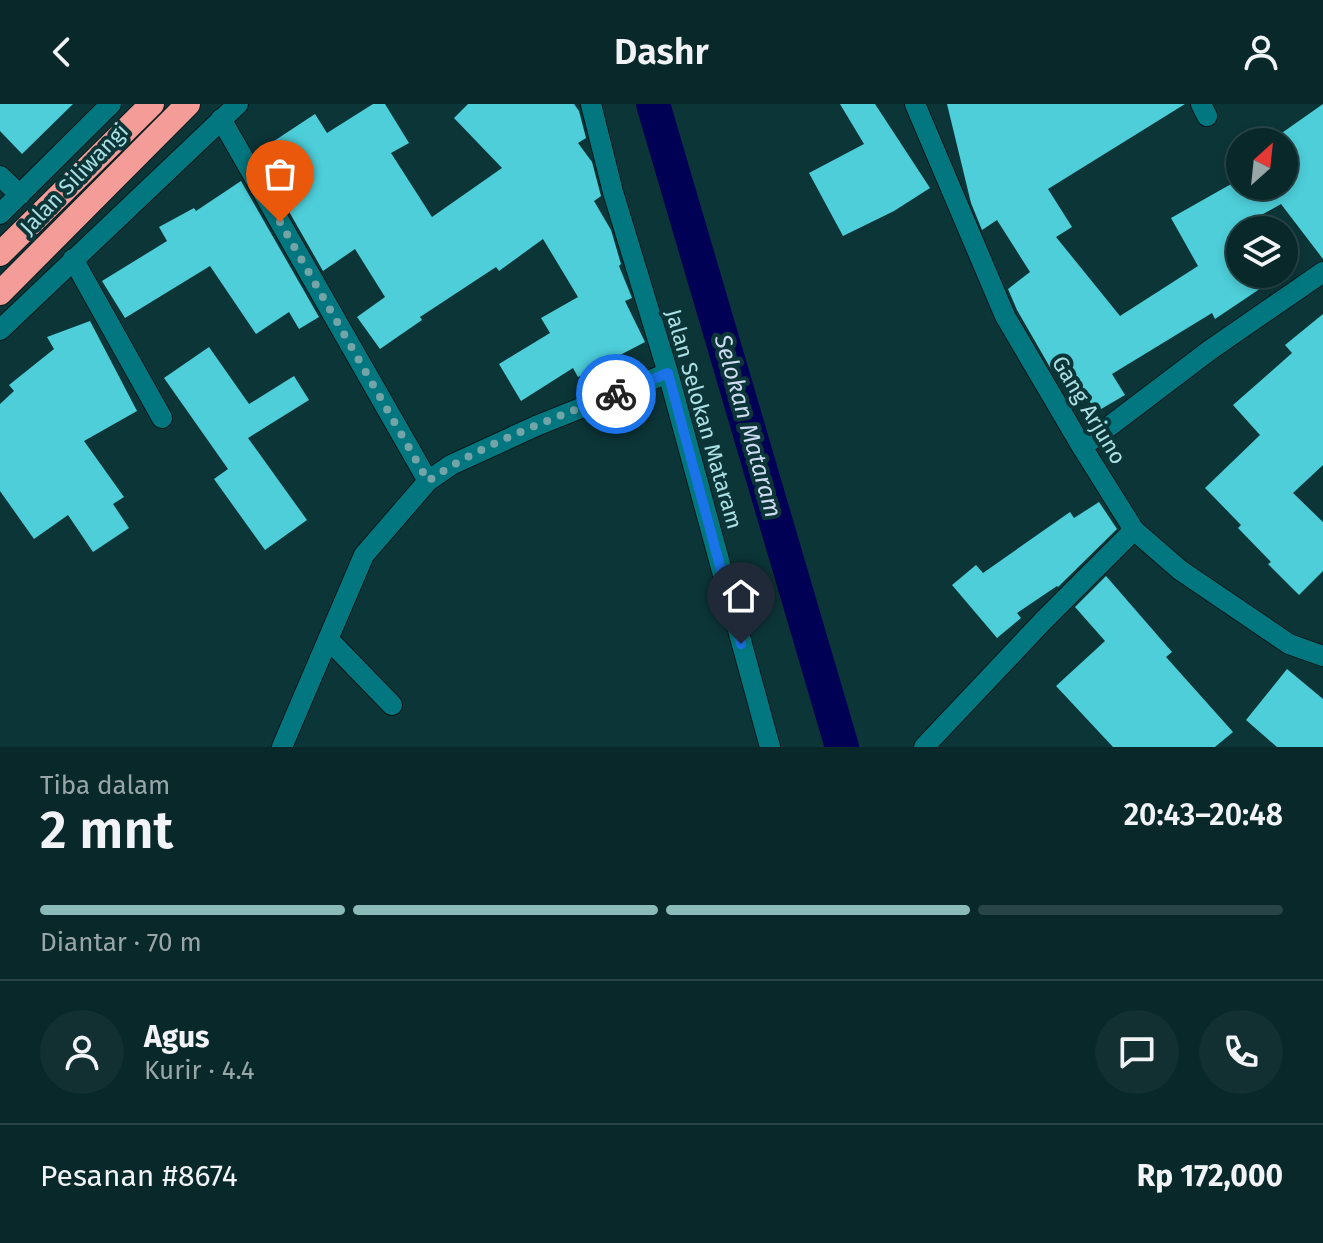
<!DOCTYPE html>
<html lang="id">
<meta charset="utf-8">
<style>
:root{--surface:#09282a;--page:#123032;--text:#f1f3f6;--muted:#99a6a8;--line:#294447;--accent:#8bbbb9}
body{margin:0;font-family:"Fira Sans",sans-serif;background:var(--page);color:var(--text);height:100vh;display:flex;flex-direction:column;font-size:30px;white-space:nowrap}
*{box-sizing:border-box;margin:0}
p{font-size:26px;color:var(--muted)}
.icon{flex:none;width:44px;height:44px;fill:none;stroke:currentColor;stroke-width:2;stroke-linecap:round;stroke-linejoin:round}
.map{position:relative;height:643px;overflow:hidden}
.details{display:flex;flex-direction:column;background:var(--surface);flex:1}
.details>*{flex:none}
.needle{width:52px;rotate:27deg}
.controls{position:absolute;left:1226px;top:24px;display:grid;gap:16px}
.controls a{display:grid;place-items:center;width:72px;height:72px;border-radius:50%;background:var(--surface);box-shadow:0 4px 12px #0003,0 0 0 2px var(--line);font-size:40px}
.pin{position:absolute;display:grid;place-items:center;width:68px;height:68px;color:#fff;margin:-82px -34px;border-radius:50% 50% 50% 0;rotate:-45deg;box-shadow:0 0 8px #0007}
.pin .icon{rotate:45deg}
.courier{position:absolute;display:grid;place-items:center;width:80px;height:80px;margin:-40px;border:6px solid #1a73e8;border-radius:50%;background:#fff;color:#222;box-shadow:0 2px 10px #0007}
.summary em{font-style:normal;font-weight:600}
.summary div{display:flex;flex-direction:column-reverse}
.summary{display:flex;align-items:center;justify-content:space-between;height:136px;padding:0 40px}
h1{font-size:52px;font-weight:600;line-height:60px}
.bar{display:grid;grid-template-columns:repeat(4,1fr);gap:12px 8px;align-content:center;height:96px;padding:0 40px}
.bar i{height:10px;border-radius:6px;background:var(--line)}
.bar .current{background:var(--accent)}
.bar p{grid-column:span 4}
.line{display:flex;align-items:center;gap:20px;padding:0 40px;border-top:2px solid var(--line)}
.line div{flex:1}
.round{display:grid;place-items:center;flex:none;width:84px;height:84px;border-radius:42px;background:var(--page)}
header{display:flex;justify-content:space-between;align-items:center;height:104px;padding:0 40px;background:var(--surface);font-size:36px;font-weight:600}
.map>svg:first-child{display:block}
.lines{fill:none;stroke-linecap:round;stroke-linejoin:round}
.canal{stroke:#000155;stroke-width:34}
.building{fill:#4dced9}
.minor-casing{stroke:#091a1b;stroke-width:22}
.highway-casing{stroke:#091a1b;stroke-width:26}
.minor{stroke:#03777f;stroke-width:20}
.highway{stroke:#f39c98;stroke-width:24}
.done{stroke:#73a4a8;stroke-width:8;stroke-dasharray:0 14.4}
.route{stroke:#1a73e8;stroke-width:10}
.labels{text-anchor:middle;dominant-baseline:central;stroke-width:8;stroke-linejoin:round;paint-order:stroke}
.street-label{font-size:22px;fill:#abe0e5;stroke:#0c3538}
.water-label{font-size:24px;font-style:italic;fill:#cfdbf2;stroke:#0c3538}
</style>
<header><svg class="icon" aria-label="back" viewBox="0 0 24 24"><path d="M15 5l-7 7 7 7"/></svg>Dashr<svg class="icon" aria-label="person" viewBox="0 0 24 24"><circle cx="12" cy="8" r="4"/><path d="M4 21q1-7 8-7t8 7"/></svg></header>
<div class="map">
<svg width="1323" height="643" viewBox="0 0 1323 643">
<rect width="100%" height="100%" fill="#0c3538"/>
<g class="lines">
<!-- canal -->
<path class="canal" d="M 653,0 L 842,643"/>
</g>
<!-- building -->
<path class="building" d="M 0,0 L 73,0 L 22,50 L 0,27 Z
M 373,0 L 385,0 L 409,39 L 391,49 L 432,113 L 502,64 L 454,14 L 468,0 L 574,0 L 579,7 L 586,34 L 578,39 L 592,58 L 601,92 L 594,97 L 611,126 L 621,160 L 619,162 L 632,194 L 625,197 L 645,238 L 578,273 L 573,264 L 521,297 L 499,260 L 550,229 L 541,214 L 578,193 L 543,135 L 499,167 L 496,163 L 420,213 L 422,216 L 380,245 L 357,213 L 385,193 L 355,145 L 323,167 L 263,62 L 280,51 L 271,39 L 315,10 L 327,29 Z
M 840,0 L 875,0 L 930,84 L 894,107 L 843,132 L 809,69 L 864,40 Z
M 947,0 L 1185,0 L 1048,85 L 1072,123 L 1056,133 L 1120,212 L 1198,162 L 1171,114 L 1240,75 L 1240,82 L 1284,82 L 1284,38 L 1269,38 L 1323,0 L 1323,155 L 1281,100 L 1240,123 L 1240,170 L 1282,170 L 1215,215 L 1212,209 L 1112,270 L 1125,291 L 1096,308 L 1064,255 L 1051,265 L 1017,206 L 1008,185 L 1030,168 L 997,116 L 982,126 L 971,99 Z
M 241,77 L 319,213 L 299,225 L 289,208 L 256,230 L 210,162 L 125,214 L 102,177 L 167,137 L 159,123 L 194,104 L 196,107 Z
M 1323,210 L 1323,361 L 1293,389 L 1323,418 L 1323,467 L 1299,491 L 1268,460 L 1271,458 L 1238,424 L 1241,421 L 1205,384 L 1260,331 L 1233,301 L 1292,249 L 1285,241 Z
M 90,217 L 137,307 L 84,337 L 124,393 L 113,400 L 129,424 L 93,448 L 68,411 L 34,435 L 0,387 L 0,300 L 14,287 L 9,281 L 54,245 L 47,233 Z
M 209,243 L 249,300 L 294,272 L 309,296 L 248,334 L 307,416 L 265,446 L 214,375 L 228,365 L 164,274 Z
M 1099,398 L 1117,425 L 1058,483 L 1057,482 L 1017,509 L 1021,514 L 997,534 L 952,481 L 976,461 L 983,469 L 1070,408 L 1074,414 Z
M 1106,472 L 1172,548 L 1166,553 L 1233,628 L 1215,643 L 1113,643 L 1056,582 L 1105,537 L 1075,503 Z
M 1287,565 L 1323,595 L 1323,643 L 1277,643 L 1246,616 Z"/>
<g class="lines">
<defs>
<path id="minor" d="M 591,0 L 613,88 L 668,269 L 770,643
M 915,0 L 1005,212 L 1082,343 L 1134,426 L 1180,466 L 1289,540 L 1323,552
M 1201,0 L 1207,12
M 221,15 L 428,377
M 0,72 L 20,91
M 0,110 L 111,0
M 73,155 L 162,314
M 0,226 L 238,0
M 1082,343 L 1210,246 L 1323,168
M 328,535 L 392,601
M 282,643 L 364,451 L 428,377 L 451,361 L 536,322 L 668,269
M 924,643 L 1044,516 L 1134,426"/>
<path id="highway" d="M 0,150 L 152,0
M 0,189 L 188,0"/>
</defs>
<!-- minor casing -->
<use href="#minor" class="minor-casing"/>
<!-- highway casing -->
<use href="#highway" class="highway-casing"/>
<!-- minor -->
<use href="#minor" class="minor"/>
<!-- highway -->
<use href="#highway" class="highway"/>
</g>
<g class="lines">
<!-- done -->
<path class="done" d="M 280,118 L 428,377 C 485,338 553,315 616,290"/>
<!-- route -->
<path class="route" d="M 616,290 L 668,269 L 741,540"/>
</g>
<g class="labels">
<!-- street labels -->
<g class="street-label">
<text transform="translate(74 75) rotate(-46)">Jalan Siliwangi</text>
<text transform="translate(1089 306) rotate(59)">Gang Arjuno</text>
<text transform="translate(704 315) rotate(74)">Jalan Selokan Mataram</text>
</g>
<!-- water labels -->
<g class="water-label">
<text transform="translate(748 322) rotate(74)">Selokan Mataram</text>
</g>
</g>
</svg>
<div class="controls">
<a><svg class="needle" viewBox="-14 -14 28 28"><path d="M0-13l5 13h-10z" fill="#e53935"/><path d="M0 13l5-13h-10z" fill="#99a6a8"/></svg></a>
<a><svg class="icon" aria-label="layers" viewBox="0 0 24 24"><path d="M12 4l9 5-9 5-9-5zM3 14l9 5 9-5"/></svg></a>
</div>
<div class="pin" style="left:280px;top:118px;background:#ea580c"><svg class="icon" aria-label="bag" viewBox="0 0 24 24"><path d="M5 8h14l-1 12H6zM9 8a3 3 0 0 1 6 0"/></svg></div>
<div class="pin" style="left:741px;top:540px;background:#1f2937"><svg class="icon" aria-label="home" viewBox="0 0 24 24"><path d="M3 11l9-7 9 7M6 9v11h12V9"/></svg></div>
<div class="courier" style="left:616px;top:290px"><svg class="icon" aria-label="bike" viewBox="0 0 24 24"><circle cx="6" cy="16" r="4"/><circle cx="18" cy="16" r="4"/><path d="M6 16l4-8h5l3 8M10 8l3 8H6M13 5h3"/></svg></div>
</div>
<section class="details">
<div class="summary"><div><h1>2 mnt</h1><p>Tiba dalam</p></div><em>20:43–20:48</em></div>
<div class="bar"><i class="current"></i><i class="current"></i><i class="current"></i><i></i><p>Diantar · 70 m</p></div>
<div class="line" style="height:144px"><a class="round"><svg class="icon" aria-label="person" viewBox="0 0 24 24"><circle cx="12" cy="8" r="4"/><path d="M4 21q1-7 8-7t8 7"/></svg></a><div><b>Agus</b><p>Kurir · 4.4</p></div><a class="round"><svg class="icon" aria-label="chat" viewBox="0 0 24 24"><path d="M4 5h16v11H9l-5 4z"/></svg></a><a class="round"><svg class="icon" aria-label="phone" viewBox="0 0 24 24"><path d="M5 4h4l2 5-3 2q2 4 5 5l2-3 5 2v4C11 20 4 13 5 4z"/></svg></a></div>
<div class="line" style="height:104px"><div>Pesanan #8674</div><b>Rp 172,000</b></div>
</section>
